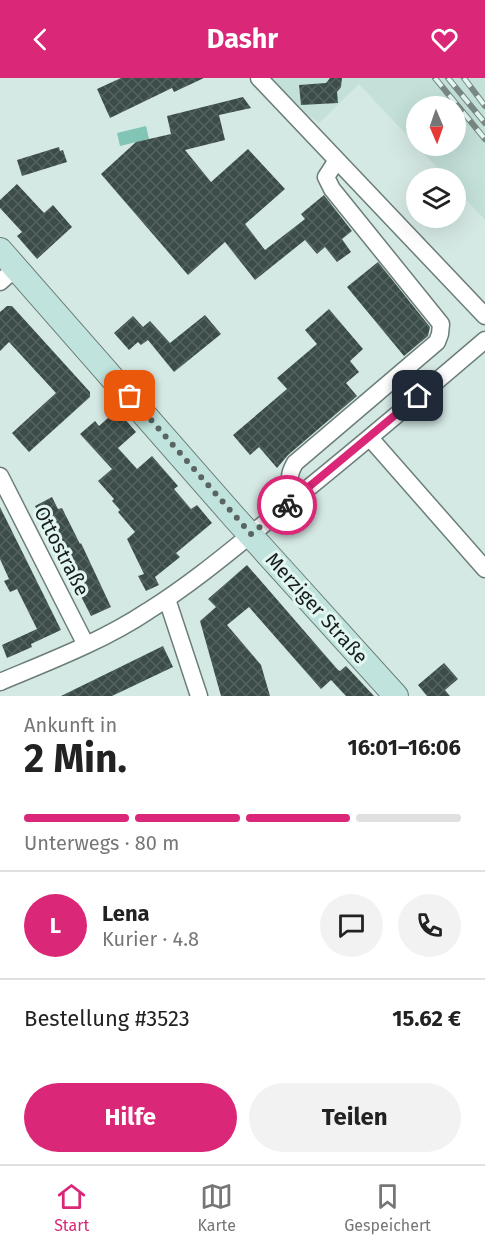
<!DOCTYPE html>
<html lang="de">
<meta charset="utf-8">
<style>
:root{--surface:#fff;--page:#f2f2f2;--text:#222;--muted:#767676;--line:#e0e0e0;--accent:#db2777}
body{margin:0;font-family:"Fira Sans",sans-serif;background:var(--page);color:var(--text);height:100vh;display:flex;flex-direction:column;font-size:22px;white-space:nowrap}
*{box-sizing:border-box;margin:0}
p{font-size:20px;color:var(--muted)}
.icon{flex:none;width:33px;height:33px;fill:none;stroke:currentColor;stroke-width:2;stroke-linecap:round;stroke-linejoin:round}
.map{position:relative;height:618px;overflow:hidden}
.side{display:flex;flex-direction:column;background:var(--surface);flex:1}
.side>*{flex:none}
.needle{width:39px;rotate:178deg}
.buttons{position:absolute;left:406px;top:18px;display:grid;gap:12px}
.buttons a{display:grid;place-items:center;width:60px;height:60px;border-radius:50%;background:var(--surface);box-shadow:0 6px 24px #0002;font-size:30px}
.pin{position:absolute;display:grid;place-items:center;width:51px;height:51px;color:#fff;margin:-26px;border-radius:12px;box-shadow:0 3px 9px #0006}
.courier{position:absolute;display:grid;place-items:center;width:60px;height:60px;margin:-30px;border:4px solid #db2777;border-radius:50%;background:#fff;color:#222;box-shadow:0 2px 8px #0007}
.summary em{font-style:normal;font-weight:700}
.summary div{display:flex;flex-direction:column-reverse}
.summary{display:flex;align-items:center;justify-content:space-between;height:102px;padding:0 24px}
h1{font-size:39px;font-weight:700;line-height:45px}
.bar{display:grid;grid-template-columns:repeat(4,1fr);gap:9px 6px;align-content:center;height:72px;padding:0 24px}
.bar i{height:8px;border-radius:4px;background:var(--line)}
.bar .active{background:var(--accent)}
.bar p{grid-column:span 4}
.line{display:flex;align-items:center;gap:15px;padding:0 24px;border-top:2px solid var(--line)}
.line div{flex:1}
.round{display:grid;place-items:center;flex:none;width:63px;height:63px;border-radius:32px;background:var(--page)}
.cta{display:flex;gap:12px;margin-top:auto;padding:12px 24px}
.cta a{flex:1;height:69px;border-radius:36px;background:var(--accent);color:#fff;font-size:24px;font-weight:700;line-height:69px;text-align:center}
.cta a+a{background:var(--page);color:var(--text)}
header{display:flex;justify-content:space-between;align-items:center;height:78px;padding:0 24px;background:var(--accent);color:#fff;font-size:27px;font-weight:700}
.menu{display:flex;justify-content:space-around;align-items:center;height:84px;border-top:2px solid var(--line);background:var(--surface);font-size:16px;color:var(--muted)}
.menu a{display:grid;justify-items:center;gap:3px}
.menu .active{color:var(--accent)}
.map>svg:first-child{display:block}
.built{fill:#c3e0d9;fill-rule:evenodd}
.green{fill:#82c5b6}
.building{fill:url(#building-cross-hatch)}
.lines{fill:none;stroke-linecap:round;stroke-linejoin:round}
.street-casing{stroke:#6c7e79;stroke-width:19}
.secondary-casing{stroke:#6c7e79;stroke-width:26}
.street{stroke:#fff;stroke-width:16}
.secondary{stroke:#c0e3dd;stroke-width:24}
.rail-casing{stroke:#7a8884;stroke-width:6}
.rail{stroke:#e2f6f1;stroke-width:4;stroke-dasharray:11;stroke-linecap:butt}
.done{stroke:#5a6562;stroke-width:6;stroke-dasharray:0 10.8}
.route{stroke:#db2777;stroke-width:8}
.labels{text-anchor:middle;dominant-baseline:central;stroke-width:6;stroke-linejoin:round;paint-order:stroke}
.street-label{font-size:20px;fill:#171e1c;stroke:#e2f6f1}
</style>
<header><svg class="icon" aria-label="back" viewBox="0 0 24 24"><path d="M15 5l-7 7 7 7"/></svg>Dashr<svg class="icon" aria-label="heart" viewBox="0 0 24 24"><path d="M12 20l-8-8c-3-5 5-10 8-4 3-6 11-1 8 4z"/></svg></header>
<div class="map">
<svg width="485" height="618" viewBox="0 0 485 618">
<defs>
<pattern id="building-cross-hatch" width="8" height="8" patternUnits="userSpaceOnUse" patternTransform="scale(1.5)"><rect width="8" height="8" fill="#3c4d49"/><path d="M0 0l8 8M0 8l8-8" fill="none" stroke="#556360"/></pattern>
</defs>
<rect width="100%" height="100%" fill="#d5e9e4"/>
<!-- built -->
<path class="built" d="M 270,0 L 485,0 L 485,142 L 456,111 L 456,100 L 447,100 L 359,6 L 319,45 L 293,26 ZM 417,28 L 456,28 L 456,68 L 417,68 Z"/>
<!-- green -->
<path class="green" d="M 146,48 L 149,61 L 120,68 L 117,55 Z"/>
<!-- building -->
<path class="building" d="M 121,0 L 204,0 L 174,14 L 172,10 L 110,40 L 97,11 Z
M 330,0 L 342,0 L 341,9 L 337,14 L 338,25 L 301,27 L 299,7 L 326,5 Z
M 243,19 L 251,30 L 219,37 L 225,62 L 185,72 L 211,104 L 248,71 L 285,111 L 245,146 L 265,172 L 305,141 L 301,136 L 324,117 L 352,153 L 342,161 L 351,174 L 337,184 L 325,169 L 317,176 L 305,162 L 255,202 L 225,164 L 188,197 L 101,96 L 136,64 L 171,56 L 167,38 Z
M 59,69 L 60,73 L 63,72 L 67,84 L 22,98 L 17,82 Z
M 17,106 L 44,135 L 53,127 L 72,149 L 37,181 L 17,158 L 22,154 L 0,130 L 0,122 Z
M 378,184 L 430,249 L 428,258 L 404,278 L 347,209 Z
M 7,228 L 12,228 L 90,314 L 90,319 L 29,374 L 12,355 L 56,315 L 9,264 L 0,273 L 0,234 Z
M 329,231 L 363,271 L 350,283 L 359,294 L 346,305 L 357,318 L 288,377 L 277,390 L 259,369 L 250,377 L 233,357 L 287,311 L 277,300 L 317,266 L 305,252 Z
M 205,237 L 221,256 L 174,294 L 148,262 L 141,267 L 138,264 L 129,272 L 114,255 L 133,238 L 143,249 L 150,243 L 170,265 Z
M 117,332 L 136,354 L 118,370 L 137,391 L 152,378 L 178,408 L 174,411 L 191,431 L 197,427 L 212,445 L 176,475 L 180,479 L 155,499 L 159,507 L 146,513 L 138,498 L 144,496 L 127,461 L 135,454 L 118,434 L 120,432 L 112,423 L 114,421 L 98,403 L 112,391 L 80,356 L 95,343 L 99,348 Z
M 52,419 L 58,431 L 62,430 L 80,466 L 81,465 L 111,529 L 91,538 L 35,428 Z
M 0,429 L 61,552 L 31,566 L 32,569 L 7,580 L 2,567 L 37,551 L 17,511 L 10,514 L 4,503 L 9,501 L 0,481 Z
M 247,487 L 338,592 L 340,593 L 346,588 L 374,618 L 346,618 L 331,602 L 321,611 L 249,529 L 227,547 L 261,587 L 270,618 L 221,618 L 200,543 L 216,529 L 208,521 Z
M 163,568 L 173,589 L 112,618 L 61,618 Z
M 444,585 L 458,601 L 445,612 L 450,618 L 427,618 L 418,607 Z"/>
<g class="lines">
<defs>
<path id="street" d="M 259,0 L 485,238
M 0,204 L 16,190
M 370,360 L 485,491
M 0,398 L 86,567
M 299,417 C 290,403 286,401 295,385 L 437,264 L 440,256 L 441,246 L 332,111 L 326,99 L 337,82
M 167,521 L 199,618
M 0,604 C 50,583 103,563 148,533 C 193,505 234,470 275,437 C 346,380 416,321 485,262"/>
<path id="secondary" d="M 0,172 L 235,440 L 396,618"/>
</defs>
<!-- street casing -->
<use href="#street" class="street-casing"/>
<!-- secondary casing -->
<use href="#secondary" class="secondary-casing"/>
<!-- street -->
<use href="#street" class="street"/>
<!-- secondary -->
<use href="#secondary" class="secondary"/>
<defs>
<path id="rail" d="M 435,0 L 485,61
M 448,0 L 485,45
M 464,0 L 485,28"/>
</defs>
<!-- rail casing -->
<use href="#rail" class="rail-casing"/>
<!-- rail -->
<use href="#rail" class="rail"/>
</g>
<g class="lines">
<!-- done -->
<path class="done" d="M 130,318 L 251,456 L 287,427"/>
<!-- route -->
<path class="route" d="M 287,427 L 418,318"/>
</g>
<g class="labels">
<!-- street labels -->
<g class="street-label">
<text transform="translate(62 473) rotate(63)">Ottostraße</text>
<text transform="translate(317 530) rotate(48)">Merziger Straße</text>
</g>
</g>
</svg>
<div class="buttons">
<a><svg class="needle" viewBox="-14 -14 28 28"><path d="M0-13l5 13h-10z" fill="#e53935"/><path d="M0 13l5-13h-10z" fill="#767676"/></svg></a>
<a><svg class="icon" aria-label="layers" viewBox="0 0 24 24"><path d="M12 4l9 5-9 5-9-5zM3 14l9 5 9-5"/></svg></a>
</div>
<div class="pin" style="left:130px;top:318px;background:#ea580c"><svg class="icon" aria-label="bag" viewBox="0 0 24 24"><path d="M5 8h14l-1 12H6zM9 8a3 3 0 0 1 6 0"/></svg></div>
<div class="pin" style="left:418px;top:318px;background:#1f2937"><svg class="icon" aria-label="home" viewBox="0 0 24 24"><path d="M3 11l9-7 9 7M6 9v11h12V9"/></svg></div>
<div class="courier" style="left:287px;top:427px"><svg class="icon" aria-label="bike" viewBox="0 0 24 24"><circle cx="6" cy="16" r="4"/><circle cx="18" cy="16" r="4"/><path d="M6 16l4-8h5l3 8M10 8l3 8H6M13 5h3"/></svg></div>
</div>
<section class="side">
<div class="summary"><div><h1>2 Min.</h1><p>Ankunft in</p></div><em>16:01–16:06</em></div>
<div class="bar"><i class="active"></i><i class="active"></i><i class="active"></i><i></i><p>Unterwegs · 80 m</p></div>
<div class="line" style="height:108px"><b class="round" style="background:var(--accent);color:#fff">L</b><div><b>Lena</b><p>Kurier · 4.8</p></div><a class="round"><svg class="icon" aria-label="chat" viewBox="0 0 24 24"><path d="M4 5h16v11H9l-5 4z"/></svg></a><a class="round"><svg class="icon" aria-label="phone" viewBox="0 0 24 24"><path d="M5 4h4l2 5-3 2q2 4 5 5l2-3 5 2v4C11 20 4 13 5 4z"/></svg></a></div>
<div class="line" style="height:78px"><div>Bestellung #3523</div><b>15.62 €</b></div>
<div class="cta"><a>Hilfe</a><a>Teilen</a></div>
</section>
<nav class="menu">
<a class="active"><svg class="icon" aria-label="home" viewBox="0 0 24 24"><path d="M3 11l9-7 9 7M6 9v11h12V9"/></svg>Start</a>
<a><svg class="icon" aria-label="map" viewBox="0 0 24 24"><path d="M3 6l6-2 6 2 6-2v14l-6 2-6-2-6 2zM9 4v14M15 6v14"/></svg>Karte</a>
<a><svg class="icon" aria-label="saved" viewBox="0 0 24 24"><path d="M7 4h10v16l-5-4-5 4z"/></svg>Gespeichert</a>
</nav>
